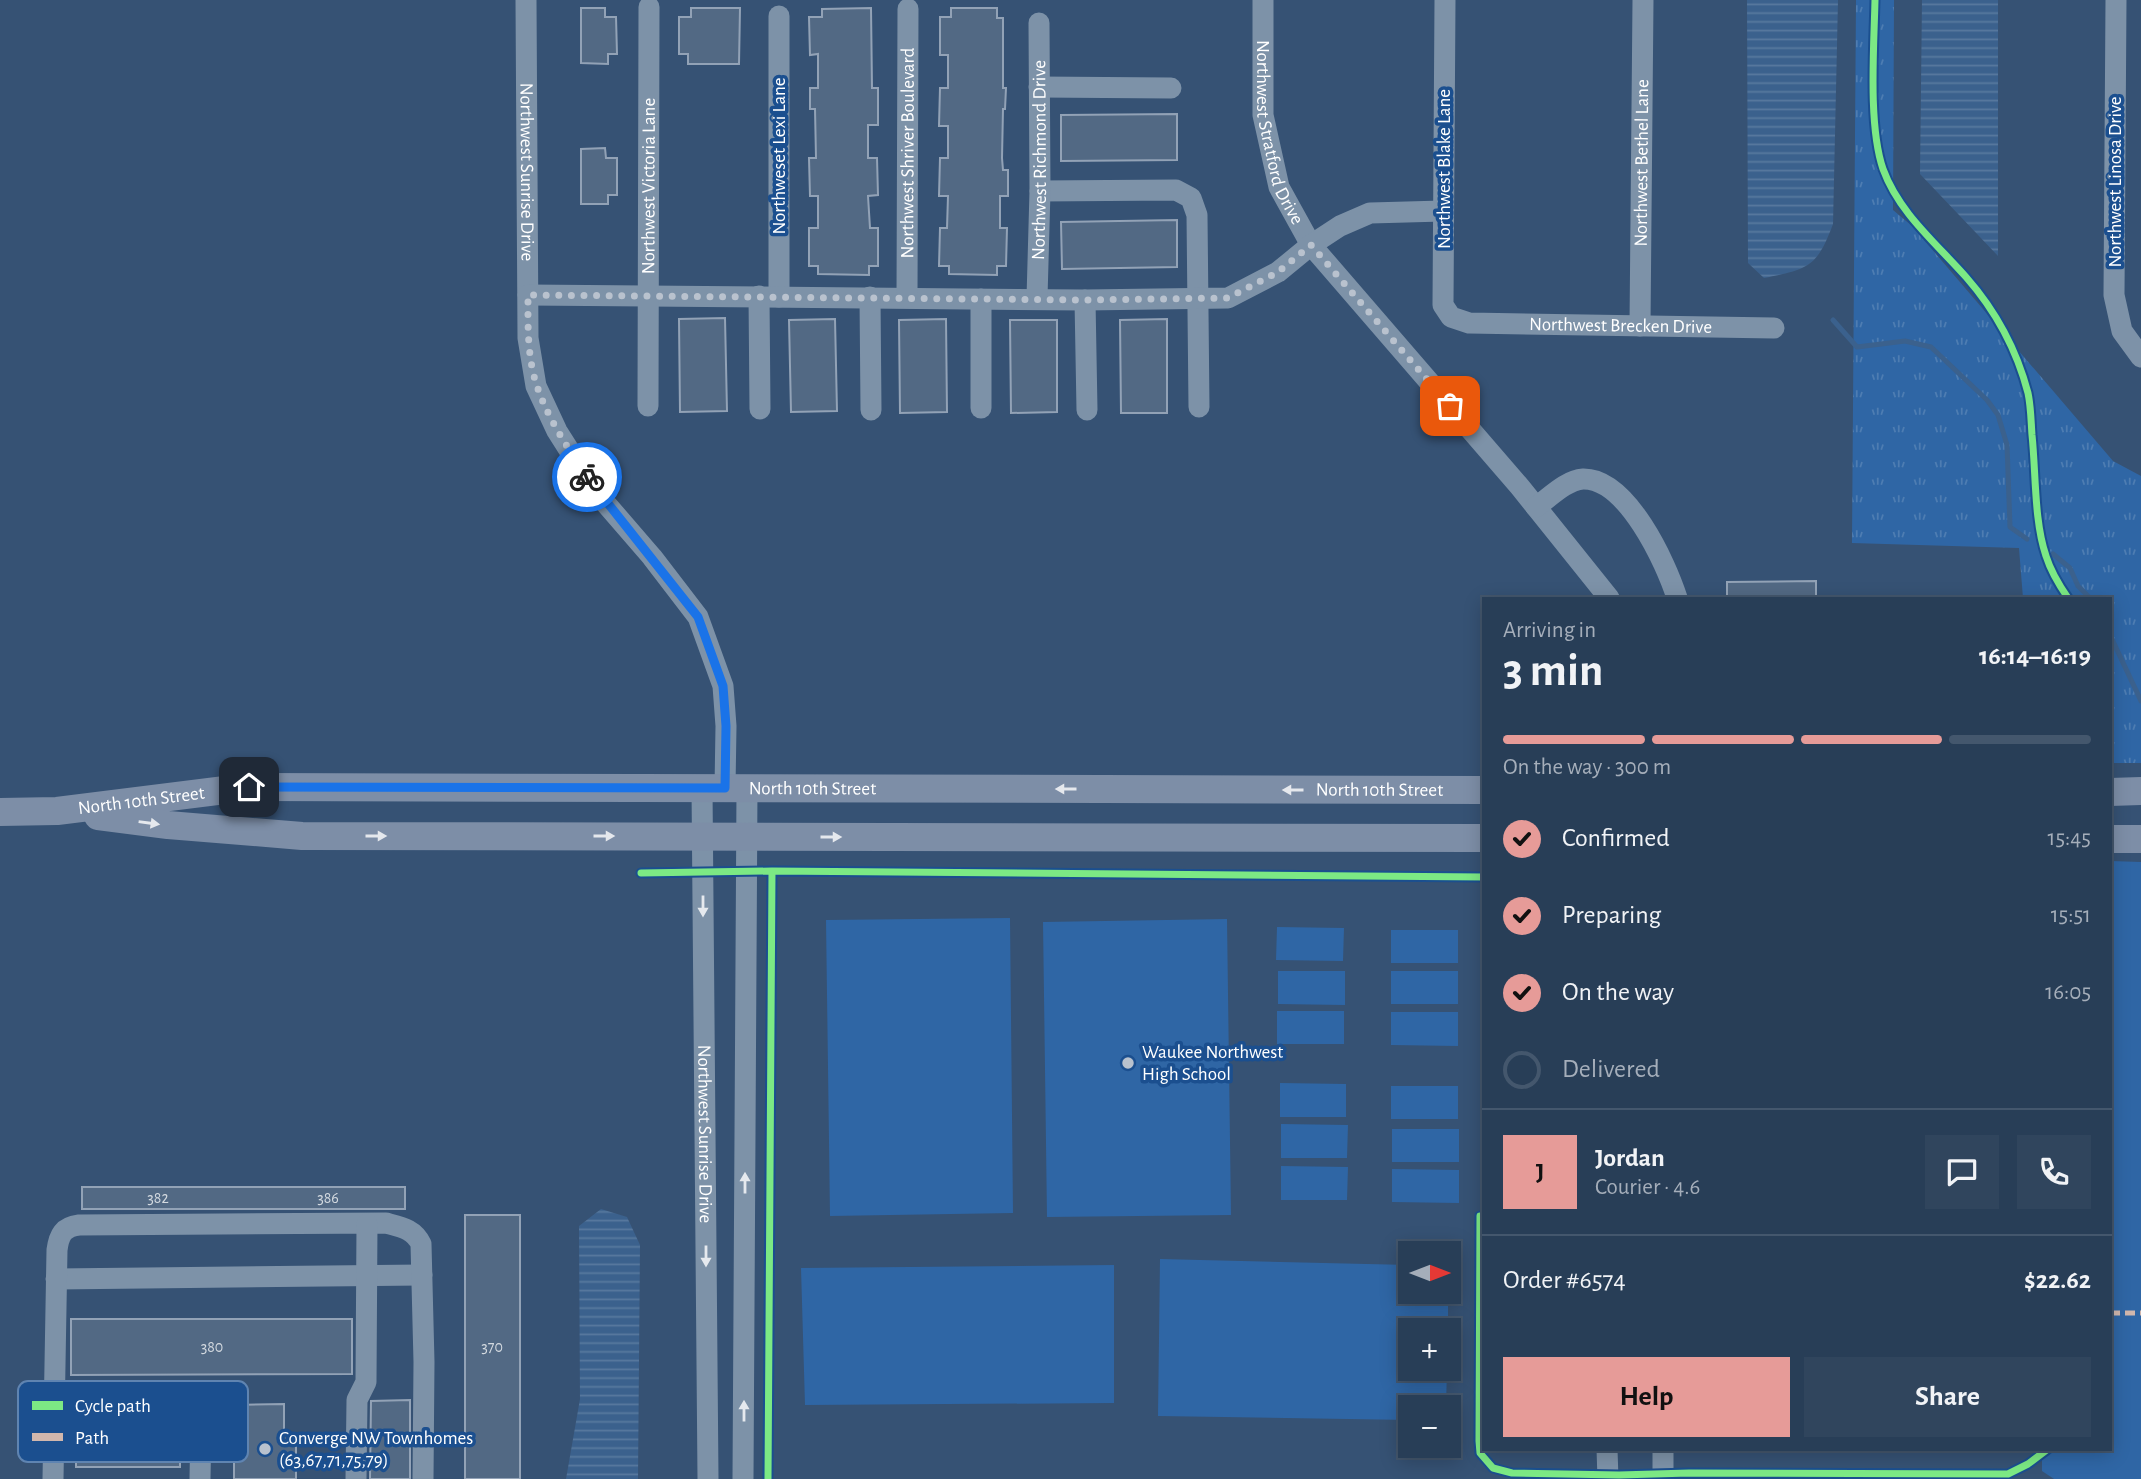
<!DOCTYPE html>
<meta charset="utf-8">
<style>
:root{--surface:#283e57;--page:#30455d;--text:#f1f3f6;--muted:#a5aeba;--line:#44576d;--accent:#e69b98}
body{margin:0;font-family:"Alegreya Sans",sans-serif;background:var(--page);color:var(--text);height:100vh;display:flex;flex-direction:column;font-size:26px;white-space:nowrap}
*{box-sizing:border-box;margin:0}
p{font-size:23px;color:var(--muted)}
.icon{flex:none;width:38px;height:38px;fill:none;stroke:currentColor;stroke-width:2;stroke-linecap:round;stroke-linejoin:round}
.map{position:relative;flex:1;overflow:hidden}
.panel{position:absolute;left:1482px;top:597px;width:630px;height:854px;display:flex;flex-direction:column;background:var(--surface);border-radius:0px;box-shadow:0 4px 18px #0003,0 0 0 2px var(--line)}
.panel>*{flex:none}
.needle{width:46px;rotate:90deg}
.controls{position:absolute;left:1398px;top:1241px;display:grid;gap:14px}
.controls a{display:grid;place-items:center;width:63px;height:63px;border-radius:0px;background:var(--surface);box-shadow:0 4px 18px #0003,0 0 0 2px var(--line);font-size:35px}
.pin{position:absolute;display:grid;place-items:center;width:60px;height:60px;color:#fff;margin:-30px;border-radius:14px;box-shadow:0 4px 10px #0006}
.courier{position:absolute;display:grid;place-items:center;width:70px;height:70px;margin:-35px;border:5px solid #1a73e8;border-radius:50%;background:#fff;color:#222;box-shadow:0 2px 9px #0007}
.summary em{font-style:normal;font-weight:700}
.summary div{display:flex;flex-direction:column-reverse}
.summary{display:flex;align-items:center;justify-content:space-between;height:119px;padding:0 21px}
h1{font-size:46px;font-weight:700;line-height:52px}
.bar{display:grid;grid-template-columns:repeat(4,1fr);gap:10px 7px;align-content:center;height:84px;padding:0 21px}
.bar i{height:9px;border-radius:5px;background:var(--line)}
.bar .current{background:var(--accent)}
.bar p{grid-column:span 4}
.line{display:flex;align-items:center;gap:18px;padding:0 21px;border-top:2px solid var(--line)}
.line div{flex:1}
.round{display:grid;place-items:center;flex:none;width:74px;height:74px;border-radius:0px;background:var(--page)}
ol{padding:0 21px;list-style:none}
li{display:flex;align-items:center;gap:21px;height:77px}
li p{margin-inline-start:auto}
li .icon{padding:7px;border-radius:50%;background:var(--accent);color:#111;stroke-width:4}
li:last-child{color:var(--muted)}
li i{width:38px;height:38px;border:4px solid var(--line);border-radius:50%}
.primary-button{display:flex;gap:14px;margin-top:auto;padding:14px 21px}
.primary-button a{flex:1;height:80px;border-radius:0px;background:var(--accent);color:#111;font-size:28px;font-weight:700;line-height:80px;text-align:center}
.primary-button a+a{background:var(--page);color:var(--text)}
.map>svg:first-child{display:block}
.park{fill:url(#park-tufts)}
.garden{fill:#2f66a5}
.water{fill:url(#water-rules)}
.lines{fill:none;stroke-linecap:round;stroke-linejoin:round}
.stream{stroke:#3b618d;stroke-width:5}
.building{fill:#526984;stroke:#92a2b6;stroke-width:2}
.minor{stroke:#7d92a8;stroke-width:21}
.major{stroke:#7d8ea7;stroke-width:28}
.quiet{stroke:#d1b7ad;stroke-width:5;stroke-dasharray:10 5;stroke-linecap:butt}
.cycleway-casing{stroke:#1b4f8f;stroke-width:11}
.cycleway{stroke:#7ce984;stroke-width:7}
.oneway{fill:#e5e8ed}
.oneway2{fill:#e5e9ee}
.done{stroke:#b9c2ce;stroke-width:7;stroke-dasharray:0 12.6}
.route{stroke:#1a73e8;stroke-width:9}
.poi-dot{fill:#b9c2ce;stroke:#1b4f8f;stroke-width:2.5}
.labels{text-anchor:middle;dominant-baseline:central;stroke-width:7;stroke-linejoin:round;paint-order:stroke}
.number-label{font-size:16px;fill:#d4dae0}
.street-label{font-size:19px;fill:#fff;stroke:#1b4f8f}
.poi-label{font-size:19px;fill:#fff;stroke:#1b4f8f;text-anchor:start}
.key{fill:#1b4f8f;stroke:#5f84b1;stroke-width:2}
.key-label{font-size:19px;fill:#fff}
</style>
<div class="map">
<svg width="2141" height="1479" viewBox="0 0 2141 1479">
<defs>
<pattern id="park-tufts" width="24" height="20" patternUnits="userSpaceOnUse" patternTransform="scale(1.75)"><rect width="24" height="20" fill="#2f66a5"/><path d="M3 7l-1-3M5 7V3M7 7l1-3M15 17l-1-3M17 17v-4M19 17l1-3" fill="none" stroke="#4e7db2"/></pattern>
<pattern id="water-rules" width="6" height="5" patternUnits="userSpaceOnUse" patternTransform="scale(1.75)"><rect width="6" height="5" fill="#3b618d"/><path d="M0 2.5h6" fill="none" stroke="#58799e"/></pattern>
</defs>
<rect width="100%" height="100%" fill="#365274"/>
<!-- park -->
<path class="park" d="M 1856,0 L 1894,0 L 1893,210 L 1912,226 L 2113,461 L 2141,476 L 2141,763 L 2111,763 L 2110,598 L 2023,598 L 2019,548 L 1852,543 Z"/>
<!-- garden -->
<path class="garden" d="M 2111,861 L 2141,862 L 2141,1479 L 2054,1479 L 2042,1471 L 2042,1449 L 2110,1449 Z
M 1010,918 L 1013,1213 L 830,1216 L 826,920 Z
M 1227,919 L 1231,1215 L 1047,1217 L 1043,922 Z
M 1277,927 L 1344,928 L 1343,961 L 1276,960 Z
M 1391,930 L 1458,930 L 1458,963 L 1391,963 Z
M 1278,971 L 1345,971 L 1345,1005 L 1278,1004 Z
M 1391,971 L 1458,971 L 1458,1004 L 1391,1004 Z
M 1277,1011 L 1344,1011 L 1344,1044 L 1277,1044 Z
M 1391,1012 L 1458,1012 L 1458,1046 L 1391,1045 Z
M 1280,1083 L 1346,1084 L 1346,1117 L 1280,1117 Z
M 1391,1086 L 1458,1086 L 1458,1119 L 1391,1119 Z
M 1281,1124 L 1348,1125 L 1347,1158 L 1281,1158 Z
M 1392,1129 L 1459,1129 L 1459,1162 L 1392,1162 Z
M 1281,1166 L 1348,1167 L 1347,1200 L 1281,1200 Z
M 1392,1169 L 1459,1170 L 1459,1203 L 1392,1202 Z
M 1160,1259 L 1410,1265 L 1410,1292 L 1448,1292 L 1448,1330 L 1410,1330 L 1410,1368 L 1447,1369 L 1446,1407 L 1410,1407 L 1410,1420 L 1158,1416 Z
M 1114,1265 L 1114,1403 L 805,1405 L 801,1268 Z"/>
<!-- water -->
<path class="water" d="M 1747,0 L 1838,0 L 1833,224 C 1817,267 1809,269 1764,278 L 1748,263 Z
M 1922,0 L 1998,0 L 1998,256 L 1920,174 Z
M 601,1209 L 627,1217 L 640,1245 L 638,1479 L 566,1479 L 580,1399 L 579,1226 Z"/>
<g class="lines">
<!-- stream -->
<path class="stream" d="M 1833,320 L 1857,347 L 1905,341 L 1931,347 L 1987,400 L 1998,415 L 2007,445 L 2010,527 L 2027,539
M 2053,554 L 2070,568 L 2078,586 L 2090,598
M 2110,635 L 2141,701"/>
</g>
<!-- building -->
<path class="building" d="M 581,8 L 605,8 L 605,17 L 616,17 L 617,54 L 608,54 L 608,64 L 581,63 Z
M 691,8 L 740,8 L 739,64 L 688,64 L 688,54 L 679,54 L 679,17 L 691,17 Z
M 871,8 L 872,88 L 878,88 L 878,125 L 868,125 L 868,158 L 877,158 L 878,195 L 868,196 L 870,228 L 878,228 L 878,266 L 869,266 L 869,275 L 818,274 L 818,266 L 809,266 L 809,228 L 818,228 L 818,196 L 810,196 L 809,158 L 816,158 L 815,109 L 810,109 L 810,88 L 818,88 L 818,54 L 810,55 L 809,17 L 822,17 L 822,9 Z
M 951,8 L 997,8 L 997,18 L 1003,18 L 1003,88 L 1006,88 L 1005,109 L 1003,109 L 1002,158 L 1003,170 L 1008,170 L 1008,196 L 1000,196 L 1000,228 L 1007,228 L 1006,266 L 997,266 L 997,275 L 949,274 L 949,266 L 939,266 L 940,228 L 947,228 L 948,196 L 939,196 L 940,158 L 948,158 L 948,126 L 939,126 L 940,88 L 948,88 L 948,55 L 940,55 L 940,17 L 951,17 Z
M 1177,114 L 1177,160 L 1061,161 L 1061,115 Z
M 605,148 L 606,158 L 617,158 L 617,195 L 608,195 L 608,204 L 581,204 L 581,149 Z
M 1177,220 L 1177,267 L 1062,269 L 1061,222 Z
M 725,318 L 727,411 L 680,412 L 679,319 Z
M 835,319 L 837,411 L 791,412 L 789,320 Z
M 946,319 L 947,412 L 900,413 L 899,320 Z
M 1167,319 L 1167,413 L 1121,413 L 1120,320 Z
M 1010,320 L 1057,320 L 1057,412 L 1011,413 Z
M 1816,581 L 1816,598 L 1727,598 L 1727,582 Z
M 82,1187 L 405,1187 L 405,1209 L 82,1209 Z
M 465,1215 L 520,1215 L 520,1479 L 465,1479 Z
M 71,1319 L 352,1319 L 352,1374 L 71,1375 Z
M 410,1400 L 410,1479 L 370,1479 L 371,1401 Z
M 284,1404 L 284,1435 L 296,1434 L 296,1479 L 234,1479 L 234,1405 Z
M 76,1419 L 180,1419 L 180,1467 L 76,1467 Z"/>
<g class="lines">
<!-- minor -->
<g class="minor">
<path id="s1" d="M 526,0 L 528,338 L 536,386 L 557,431 L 595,491 L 652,557 L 698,617 L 723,686 L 726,726 L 725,788"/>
<path id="s2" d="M 1263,0 L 1263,115 L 1279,187 L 1311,245 L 1520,487 L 1609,598"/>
<path id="s3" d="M 1445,0 L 1443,305 L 1451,317 L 1469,323 L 1774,328"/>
<path d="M 2116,0 L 2114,295 L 2122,331 L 2141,357"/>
<path d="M 779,16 L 779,297"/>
<path d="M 1039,87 L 1171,88"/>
<path d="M 1040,191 L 1176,190 L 1191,198 L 1197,215 L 1199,407"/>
<path d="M 528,295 L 1085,300 L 1228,298 L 1278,272 L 1311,245 L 1340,226 L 1370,213 L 1443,211"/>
<path d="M 759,296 L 760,409"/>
<path d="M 870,297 L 871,410"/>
<path id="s4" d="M 907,297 L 908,9"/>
<path id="s5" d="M 1037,298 L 1040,191 L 1039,23"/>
<path d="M 981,299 L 981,408"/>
<path d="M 1085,300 L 1087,410"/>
<path id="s6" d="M 1640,326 L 1643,0"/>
<path id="s7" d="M 648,406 L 649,7"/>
<path d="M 1536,507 C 1549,498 1566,480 1583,479 C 1627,478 1666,563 1677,598"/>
<path id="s8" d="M 702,788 L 708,1479"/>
<path d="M 56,1279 L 422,1275"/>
<path d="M 1607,1449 L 1608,1479"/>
<path d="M 53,1479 L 57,1250 C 59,1235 63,1227 79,1225 L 386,1223 C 401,1227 414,1229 421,1244 L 424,1362 L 423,1479"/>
<path d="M 200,1479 L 201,1424"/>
<path d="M 356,1479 L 357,1400 L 366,1382 L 367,1224"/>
<path d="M 743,1479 L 747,788"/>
<path d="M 1663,1479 L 1663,1449"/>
</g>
<!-- major -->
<g class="major">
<path d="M 2110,792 L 2141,791"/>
<path id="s9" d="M 0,812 L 57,811 L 249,787 L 1484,790"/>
<path d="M 98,816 L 168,825 L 302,836 L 1484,838"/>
<path d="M 2110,839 L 2141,839"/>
</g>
<!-- quiet -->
<path class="quiet" d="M 2110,1313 L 2141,1313"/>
<defs>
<path id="cycleway" d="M 1875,0 C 1874,47 1868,125 1883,169 C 1899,213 1936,243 1966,277 C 1995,310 2017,351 2028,393 C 2031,407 2031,422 2032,435 C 2036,473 2034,521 2046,556 C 2051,572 2059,585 2068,598
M 641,873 L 772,871 L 1484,877
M 1480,1216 L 1479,1441 L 1480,1453 L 1493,1468 L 1512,1473 L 1619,1475 L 1689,1473 L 2008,1474 L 2028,1464 L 2048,1449
M 768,1479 L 772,871"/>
</defs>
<!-- cycleway casing -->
<use href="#cycleway" class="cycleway-casing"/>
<!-- cycleway -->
<use href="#cycleway" class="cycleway"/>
</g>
<!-- one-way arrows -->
<defs><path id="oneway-solid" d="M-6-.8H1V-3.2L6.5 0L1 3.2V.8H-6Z" transform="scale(1.75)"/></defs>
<g class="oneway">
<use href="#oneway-solid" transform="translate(1066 789) rotate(-180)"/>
<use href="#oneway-solid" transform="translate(1293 790) rotate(-180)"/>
<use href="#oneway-solid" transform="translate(149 823) rotate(8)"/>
<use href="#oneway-solid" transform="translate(376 836)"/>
<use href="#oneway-solid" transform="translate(604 836)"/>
<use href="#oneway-solid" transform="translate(831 837)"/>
</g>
<g class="oneway2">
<use href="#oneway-solid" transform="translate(703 906) rotate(90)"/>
<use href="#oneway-solid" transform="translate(745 1183) rotate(-90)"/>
<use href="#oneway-solid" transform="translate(706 1256) rotate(90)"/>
<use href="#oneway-solid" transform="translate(744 1411) rotate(-90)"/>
</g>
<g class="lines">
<!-- done -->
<path class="done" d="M 587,477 C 568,448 548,419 537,386 C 527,357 528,325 528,295 L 1085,300 L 1228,298 L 1278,272 L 1311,245 L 1450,406"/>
<!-- route -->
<path class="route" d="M 249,787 L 725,788 L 726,726 L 723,686 L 698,617 L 587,477"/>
</g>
<!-- markers -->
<g class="poi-dot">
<circle cx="1128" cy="1063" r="7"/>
<circle cx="265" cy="1449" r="7"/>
</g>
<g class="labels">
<!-- number labels -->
<g class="number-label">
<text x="158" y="1198">382</text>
<text x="328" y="1198">386</text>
<text x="212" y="1347">380</text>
<text x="492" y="1347">370</text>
</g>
<!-- street labels -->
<g class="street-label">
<text stroke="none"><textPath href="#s2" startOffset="135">Northwest Stratford Drive</textPath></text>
<text stroke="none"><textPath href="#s4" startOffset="144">Northwest Shriver Boulevard</textPath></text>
<text transform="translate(779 156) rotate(-90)">Northweset Lexi Lane</text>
<text stroke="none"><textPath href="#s5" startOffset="138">Northwest Richmond Drive</textPath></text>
<text stroke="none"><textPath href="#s6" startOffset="163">Northwest Bethel Lane</textPath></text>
<text transform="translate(1444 169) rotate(-90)">Northwest Blake Lane</text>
<text stroke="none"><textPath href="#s1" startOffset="172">Northwest Sunrise Drive</textPath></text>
<text transform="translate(2115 182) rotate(-90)">Northwest Linosa Drive</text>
<text stroke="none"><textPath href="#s7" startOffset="220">Northwest Victoria Lane</textPath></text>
<text stroke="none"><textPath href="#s3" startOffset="490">Northwest Brecken Drive</textPath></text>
<text stroke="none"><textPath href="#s9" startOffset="814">North 10th Street</textPath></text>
<text stroke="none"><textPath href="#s9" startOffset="1381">North 10th Street</textPath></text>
<text stroke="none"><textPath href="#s9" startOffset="142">North 10th Street</textPath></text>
<text stroke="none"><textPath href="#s8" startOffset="346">Northwest Sunrise Drive</textPath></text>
</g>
<!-- poi labels -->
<g class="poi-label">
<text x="1142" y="1052">Waukee Northwest<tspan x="1142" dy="22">High School</tspan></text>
<text x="279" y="1438">Converge NW Townhomes<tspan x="279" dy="22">(63,67,71,75,79)</tspan></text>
</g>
</g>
<!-- legend -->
<rect x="18" y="1381" width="230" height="81" rx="10" class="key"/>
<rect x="32" y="1401" width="31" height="9" fill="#7ce984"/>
<rect x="32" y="1433" width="31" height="8" fill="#d1b7ad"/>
<g class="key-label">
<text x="75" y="1412">Cycle path</text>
<text x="75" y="1444">Path</text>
</g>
</svg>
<div class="controls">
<a><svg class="needle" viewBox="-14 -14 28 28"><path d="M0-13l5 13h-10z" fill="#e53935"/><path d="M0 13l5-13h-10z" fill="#a5aeba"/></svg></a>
<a>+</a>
<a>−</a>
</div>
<div class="pin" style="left:1450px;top:406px;background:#ea580c"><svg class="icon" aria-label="bag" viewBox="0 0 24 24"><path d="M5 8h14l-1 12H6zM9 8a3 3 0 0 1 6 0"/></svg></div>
<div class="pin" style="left:249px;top:787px;background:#1f2937"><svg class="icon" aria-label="home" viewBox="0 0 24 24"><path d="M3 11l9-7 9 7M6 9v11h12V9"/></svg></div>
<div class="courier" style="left:587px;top:477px"><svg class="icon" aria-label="bike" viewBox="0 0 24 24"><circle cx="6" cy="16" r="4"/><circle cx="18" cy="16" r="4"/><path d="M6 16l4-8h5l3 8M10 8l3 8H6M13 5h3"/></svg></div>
<section class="panel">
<div class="summary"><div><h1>3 min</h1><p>Arriving in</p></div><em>16:14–16:19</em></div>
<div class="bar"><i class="current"></i><i class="current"></i><i class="current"></i><i></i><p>On the way · 300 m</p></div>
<ol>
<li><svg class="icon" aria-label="check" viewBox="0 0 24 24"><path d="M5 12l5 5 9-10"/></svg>Confirmed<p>15:45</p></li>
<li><svg class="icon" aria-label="check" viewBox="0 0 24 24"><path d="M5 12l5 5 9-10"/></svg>Preparing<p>15:51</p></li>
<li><svg class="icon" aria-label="check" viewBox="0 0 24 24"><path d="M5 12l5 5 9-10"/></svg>On the way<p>16:05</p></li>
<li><i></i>Delivered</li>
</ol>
<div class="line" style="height:126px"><b class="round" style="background:var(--accent);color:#111">J</b><div><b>Jordan</b><p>Courier · 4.6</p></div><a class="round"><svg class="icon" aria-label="chat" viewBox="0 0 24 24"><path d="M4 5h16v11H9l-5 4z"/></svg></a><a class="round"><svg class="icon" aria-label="phone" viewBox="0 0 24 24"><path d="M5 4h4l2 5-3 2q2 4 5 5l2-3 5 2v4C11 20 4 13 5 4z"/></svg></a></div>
<div class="line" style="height:91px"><div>Order #6574</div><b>$22.62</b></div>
<div class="primary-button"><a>Help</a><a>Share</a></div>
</section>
</div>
